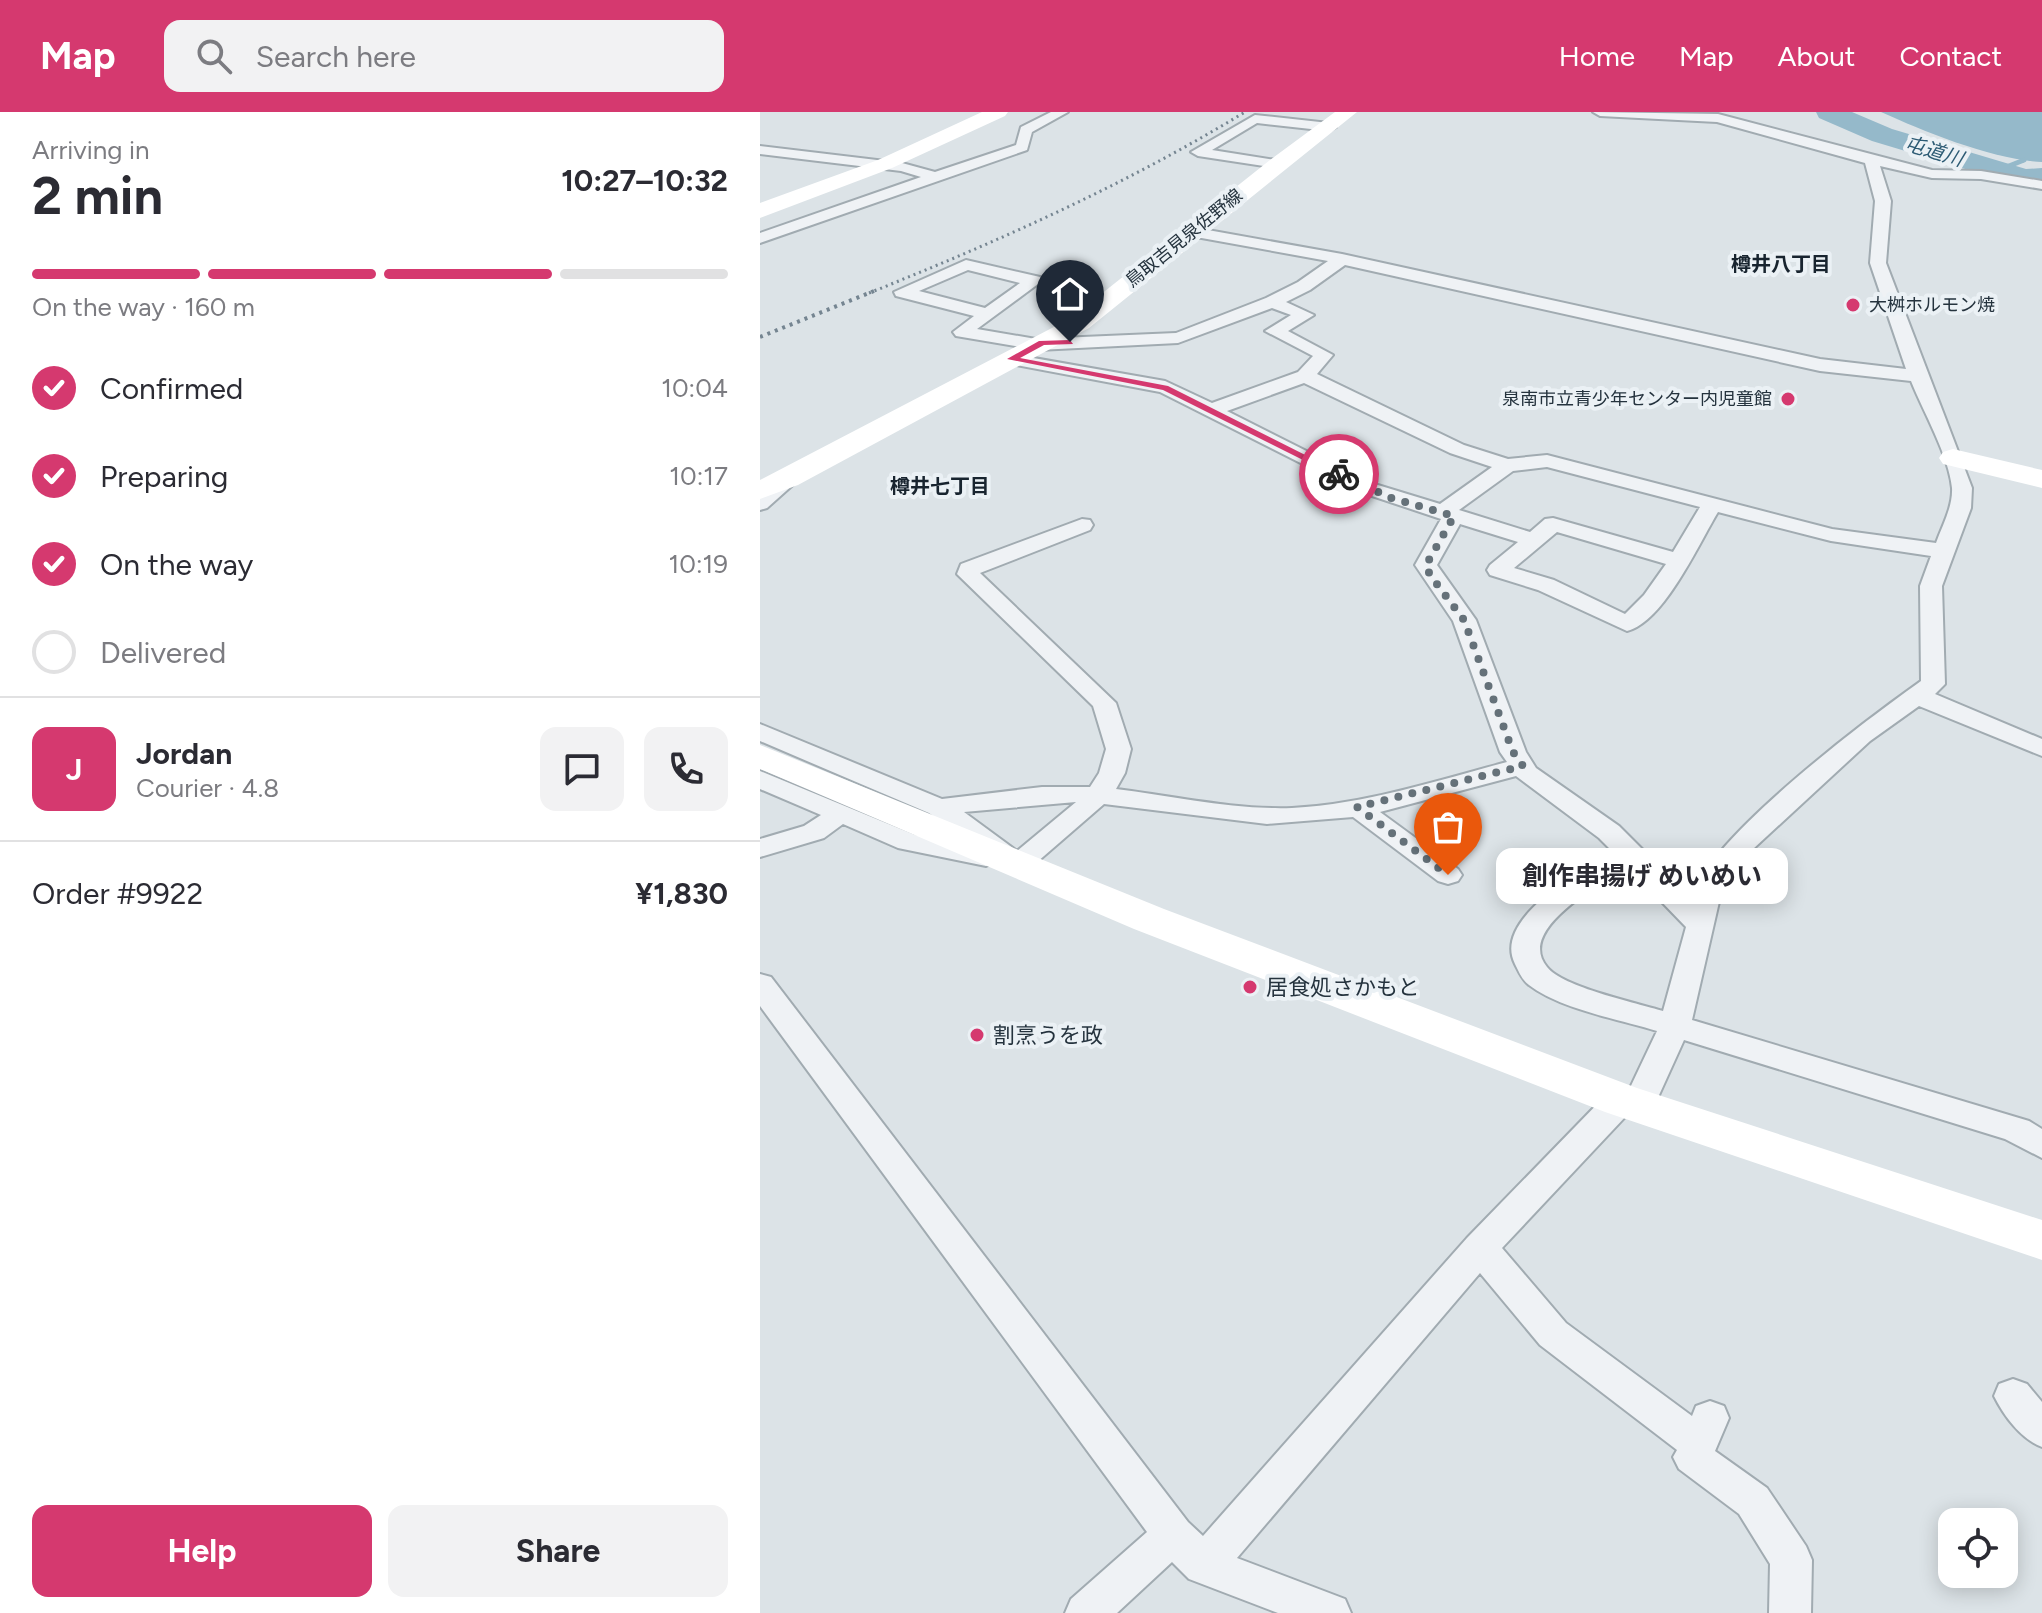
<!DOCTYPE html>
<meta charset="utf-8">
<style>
:root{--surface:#fff;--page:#f2f2f3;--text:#2b2b33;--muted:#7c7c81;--line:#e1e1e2;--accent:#d5396f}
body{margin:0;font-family:Figtree,"Noto Sans JP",sans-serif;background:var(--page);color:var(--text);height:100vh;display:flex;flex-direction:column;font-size:30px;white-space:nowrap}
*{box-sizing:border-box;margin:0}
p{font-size:26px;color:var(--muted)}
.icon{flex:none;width:44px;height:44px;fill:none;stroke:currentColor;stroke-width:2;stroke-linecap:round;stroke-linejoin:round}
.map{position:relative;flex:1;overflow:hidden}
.drawer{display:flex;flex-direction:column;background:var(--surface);width:760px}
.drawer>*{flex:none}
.controls{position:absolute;left:1178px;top:1396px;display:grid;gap:16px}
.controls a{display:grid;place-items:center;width:80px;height:80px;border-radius:16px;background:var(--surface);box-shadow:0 4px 20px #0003;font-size:40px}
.pin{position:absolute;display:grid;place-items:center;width:68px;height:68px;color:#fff;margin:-82px -34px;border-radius:50% 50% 50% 0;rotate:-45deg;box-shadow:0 0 8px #0007}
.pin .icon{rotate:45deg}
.courier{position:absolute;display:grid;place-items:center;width:80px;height:80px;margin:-40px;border:6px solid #d5396f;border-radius:50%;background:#fff;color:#222;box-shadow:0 2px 10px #0007}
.bubble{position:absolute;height:56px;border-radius:16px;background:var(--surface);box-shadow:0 4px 20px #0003;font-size:26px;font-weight:700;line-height:56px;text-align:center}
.overview em{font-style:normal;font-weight:700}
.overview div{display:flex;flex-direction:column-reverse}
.overview{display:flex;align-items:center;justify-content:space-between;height:136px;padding:0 32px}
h1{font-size:52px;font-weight:700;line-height:60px}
.bar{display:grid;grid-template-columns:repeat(4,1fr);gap:12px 8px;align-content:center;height:96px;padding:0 32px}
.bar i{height:10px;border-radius:6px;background:var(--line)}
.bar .current{background:var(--accent)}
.bar p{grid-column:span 4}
.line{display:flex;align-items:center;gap:20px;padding:0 32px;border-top:2px solid var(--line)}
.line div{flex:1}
.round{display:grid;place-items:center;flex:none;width:84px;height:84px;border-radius:16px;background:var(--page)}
ol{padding:0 32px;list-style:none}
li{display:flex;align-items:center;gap:24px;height:88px}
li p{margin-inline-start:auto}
li .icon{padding:8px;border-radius:50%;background:var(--accent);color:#fff;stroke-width:4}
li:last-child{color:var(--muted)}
li i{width:44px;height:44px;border:4px solid var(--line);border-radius:50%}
.cta{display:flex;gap:16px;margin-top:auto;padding:16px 32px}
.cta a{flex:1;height:92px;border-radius:16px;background:var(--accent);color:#fff;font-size:32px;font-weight:700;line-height:92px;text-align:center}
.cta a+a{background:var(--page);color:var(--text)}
header{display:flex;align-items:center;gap:48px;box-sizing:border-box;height:112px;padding:0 40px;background:var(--accent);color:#fff}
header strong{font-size:38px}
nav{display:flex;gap:44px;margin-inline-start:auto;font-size:28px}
.search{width:560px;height:72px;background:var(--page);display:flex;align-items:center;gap:20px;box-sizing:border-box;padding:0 28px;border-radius:16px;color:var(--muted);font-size:30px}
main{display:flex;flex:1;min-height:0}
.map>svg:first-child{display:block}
.water{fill:#95b9ca}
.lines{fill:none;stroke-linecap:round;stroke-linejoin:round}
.stream{stroke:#95b9ca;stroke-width:5}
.river{fill:#95b9ca;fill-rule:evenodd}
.street-casing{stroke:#a1abb1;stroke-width:4}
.street{fill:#eff2f5;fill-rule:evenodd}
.secondary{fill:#fff;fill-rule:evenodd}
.rail-far1{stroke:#758591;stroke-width:3;stroke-dasharray:2 4;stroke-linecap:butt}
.rail{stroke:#758591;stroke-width:4;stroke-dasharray:3 5;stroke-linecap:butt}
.route{fill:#d5396f}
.done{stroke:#657179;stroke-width:8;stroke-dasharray:0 14.4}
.poi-dot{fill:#d5396f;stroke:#ebf1f5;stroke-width:3}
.labels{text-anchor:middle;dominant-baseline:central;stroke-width:8;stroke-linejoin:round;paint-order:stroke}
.far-street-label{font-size:18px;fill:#25333e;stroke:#ebf1f5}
.far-poi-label{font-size:18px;fill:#25333e;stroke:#ebf1f5;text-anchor:start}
.far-water-label{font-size:20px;font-style:italic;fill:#2d5b74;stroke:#ebf1f5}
.far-neighbourhood-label{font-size:20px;font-weight:bold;fill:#18242f;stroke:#ebf1f5}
.poi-label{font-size:22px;fill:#25333e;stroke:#ebf1f5;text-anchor:start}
</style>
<header>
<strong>Map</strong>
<div class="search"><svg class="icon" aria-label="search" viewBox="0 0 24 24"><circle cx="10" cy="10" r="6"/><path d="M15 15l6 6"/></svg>Search here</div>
<nav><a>Home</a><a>Map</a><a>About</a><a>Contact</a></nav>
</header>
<main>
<section class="drawer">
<div class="overview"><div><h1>2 min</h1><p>Arriving in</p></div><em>10:27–10:32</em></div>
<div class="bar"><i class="current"></i><i class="current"></i><i class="current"></i><i></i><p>On the way · 160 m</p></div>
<ol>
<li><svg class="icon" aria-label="check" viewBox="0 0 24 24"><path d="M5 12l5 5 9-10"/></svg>Confirmed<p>10:04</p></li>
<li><svg class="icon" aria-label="check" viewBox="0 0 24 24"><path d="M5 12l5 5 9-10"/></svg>Preparing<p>10:17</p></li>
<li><svg class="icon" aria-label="check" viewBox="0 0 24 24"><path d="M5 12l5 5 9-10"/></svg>On the way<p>10:19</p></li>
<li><i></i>Delivered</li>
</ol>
<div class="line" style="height:144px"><b class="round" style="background:var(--accent);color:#fff">J</b><div><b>Jordan</b><p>Courier · 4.8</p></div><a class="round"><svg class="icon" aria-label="chat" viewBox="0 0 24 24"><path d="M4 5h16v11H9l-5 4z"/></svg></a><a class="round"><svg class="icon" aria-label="phone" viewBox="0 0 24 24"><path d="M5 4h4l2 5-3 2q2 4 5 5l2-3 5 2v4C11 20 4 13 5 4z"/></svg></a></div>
<div class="line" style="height:104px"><div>Order #9922</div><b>¥1,830</b></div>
<div class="cta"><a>Help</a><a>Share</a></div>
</section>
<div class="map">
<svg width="1282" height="1501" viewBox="0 0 1282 1501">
<rect width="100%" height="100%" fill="#dce3e7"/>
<!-- water -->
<path class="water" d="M 1121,0 L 1282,0 L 1282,50 C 1234,48 1165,20 1121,0 Z"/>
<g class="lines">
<!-- stream -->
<path class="stream" d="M 1239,58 L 1264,48"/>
<!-- river -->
<path class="river" d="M 1056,0 L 1092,0 L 1132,17 L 1266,57 L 1282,56 L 1282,74 L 1255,72 L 1112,29 L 1059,6 Z"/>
<defs>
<path id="street" d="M 291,0 L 308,0 L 272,20 L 267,38 L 0,131 L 0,121 L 161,65 L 141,59 L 0,42 L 0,34 L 142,51 L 175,60 L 256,33 L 261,15 Z
M 833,0 L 958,2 L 1172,58 L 1221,59 L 1282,69 L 1282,77 L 1221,67 L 1172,66 L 1120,54 L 1131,89 L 1126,151 L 1212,376 L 1211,396 L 1182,474 L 1185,572 L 1175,582 L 1282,627 L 1282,644 L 1159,594 L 1110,629 L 993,737 L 975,759 L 961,781 L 932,908 L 1269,1009 L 1282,1017 L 1282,1046 L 1245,1027 L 924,928 L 890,1003 L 878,1006 L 867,1003 L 742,1136 L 806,1211 L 932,1304 L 936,1294 L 950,1289 L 964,1294 L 969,1306 L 955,1339 L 1007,1376 L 1046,1434 L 1052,1448 L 1051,1501 L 1009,1501 L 1010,1452 L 979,1402 L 919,1357 L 913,1345 L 917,1338 L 780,1233 L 720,1161 L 477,1446 L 585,1487 L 591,1501 L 518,1501 L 429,1467 L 412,1450 L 357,1501 L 305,1501 L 311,1487 L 387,1420 L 0,894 L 0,862 L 11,865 L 428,1410 L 443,1424 L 707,1126 L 849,980 L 861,976 L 869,978 L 897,919 C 858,907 800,897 769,873 C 762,868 759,860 755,852 C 732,807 822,757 854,741 L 839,726 L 756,664 L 620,700 L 698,757 L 702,763 L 698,769 L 688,772 L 678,769 L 593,705 L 507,712 L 344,692 L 269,757 L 259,760 L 237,749 L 226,754 L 138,736 L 83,712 L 64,726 L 0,745 L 0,727 L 44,714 L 61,703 L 0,677 L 0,659 L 155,723 L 216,734 L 169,701 L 0,629 L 0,612 L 182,687 L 282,675 L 330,675 L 339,661 L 346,637 L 333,594 L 197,462 L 201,452 L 322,407 L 330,408 L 333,413 L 330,418 L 220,461 L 356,591 L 371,637 L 365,661 L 356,677 C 414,684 473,698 532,696 C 605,692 676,669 747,650 L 740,640 L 693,509 L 655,453 L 681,407 L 594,378 L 400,280 L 251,252 L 242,247 L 251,242 L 405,269 L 452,291 L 538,260 L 553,244 L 505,219 L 531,203 L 512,196 L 418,231 L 278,238 L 196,224 L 193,220 L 214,204 L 136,184 L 134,180 L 206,148 L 280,165 L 282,169 L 217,217 L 276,227 L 416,221 L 506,186 L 538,170 L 568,149 L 425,123 L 425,117 L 431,115 L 582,142 L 1060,247 L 1146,257 L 1110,151 L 1115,89 L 1105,51 L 957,10 L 840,4 ZM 585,153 L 1060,259 L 1151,269 C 1163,299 1189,344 1192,376 C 1193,395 1182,414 1176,431 L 1072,417 L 787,343 L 748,347 L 704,333 L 557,262 L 573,243 L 528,219 L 554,203 L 526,190 L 550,178 ZM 208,158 L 260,171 L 225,196 L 159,179 ZM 544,271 L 690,341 L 732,355 L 680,392 L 608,370 L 467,299 ZM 787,355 L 940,395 L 913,440 L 793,406 L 785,407 L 770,420 L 699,398 L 753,359 ZM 958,400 L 1071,429 L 1171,444 L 1160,474 L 1161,569 C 1109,606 945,728 932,787 L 859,714 L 776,656 L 766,640 L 716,508 L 677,453 L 700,412 L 758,430 L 730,453 L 727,458 L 730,463 L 778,478 L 867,519 C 904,510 939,431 958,400 ZM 797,420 L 906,452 L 884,483 L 865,502 L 794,468 L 754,456 ZM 316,690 L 257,739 L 204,700 ZM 869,756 L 926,815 L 903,899 C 877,891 802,875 787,855 C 755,817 843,770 869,756 Z
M 495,3 L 569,11 L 576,15 L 569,19 L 497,11 L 452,38 L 522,49 L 524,52 L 517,56 L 438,44 L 431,40 Z
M 28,361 L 38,367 L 35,371 L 7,396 L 0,398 L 0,381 L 21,363 Z
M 1253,1267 L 1267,1272 L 1282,1290 L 1282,1335 C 1261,1327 1244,1304 1234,1284 L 1239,1272 Z"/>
</defs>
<!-- street casing -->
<use href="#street" class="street-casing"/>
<!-- street -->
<use href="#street" class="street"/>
<!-- secondary -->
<path class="secondary" d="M 222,0 L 248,0 L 245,4 L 132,56 L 0,106 L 0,91 L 118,48 Z
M 575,0 L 597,0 L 329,216 L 38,373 L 0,387 L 0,368 L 311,206 L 510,48 Z
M 1193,337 L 1282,358 L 1282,376 L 1183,352 L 1179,346 L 1183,340 Z
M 0,633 L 404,797 L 877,976 L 1282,1108 L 1282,1148 L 845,1000 L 374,817 L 0,657 Z"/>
<!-- rail-far1 -->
<path class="rail-far1" d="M 109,181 C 239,129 365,73 485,0"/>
<!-- rail -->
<path class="rail" d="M 0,225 L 114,179"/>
</g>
<!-- route -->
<path class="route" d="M 310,228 L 313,232 L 284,233 L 260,246 L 408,274 L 583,362 L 575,364 L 403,278 L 247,247 L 279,229 Z"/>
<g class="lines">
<!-- done -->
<path class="done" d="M 579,362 L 631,386 L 694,404 L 666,453 L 670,463 L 704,508 L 753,640 L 763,654 L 597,695 L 688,763"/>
</g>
<!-- markers -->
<g class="poi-dot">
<circle cx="1093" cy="193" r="8"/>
<circle cx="1028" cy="287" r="8"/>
<circle cx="490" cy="875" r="8"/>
<circle cx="217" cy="923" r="8"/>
</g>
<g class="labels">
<!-- far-street labels -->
<g class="far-street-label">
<text transform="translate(424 126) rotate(-39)">鳥取吉見泉佐野線</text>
</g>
<!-- far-poi labels -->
<g class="far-poi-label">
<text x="1109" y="193">大桝ホルモン焼</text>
<text x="1012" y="287" text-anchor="end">泉南市立青少年センター内児童館</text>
</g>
<!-- far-water labels -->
<g class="far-water-label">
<text transform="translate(1174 39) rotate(17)">屯道川</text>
</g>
<!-- far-neighbourhood labels -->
<g class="far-neighbourhood-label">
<text x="1021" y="152">樽井八丁目</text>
<text x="180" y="374">樽井七丁目</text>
</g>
<!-- poi labels -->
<g class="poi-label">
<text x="506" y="875">居食処さかもと</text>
<text x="233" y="923">割烹うを政</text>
</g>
</g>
</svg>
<div class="controls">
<a><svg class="icon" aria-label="locate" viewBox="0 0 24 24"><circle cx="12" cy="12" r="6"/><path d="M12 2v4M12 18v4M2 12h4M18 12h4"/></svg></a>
</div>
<div class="pin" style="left:688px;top:763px;background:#ea580c"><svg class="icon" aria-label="bag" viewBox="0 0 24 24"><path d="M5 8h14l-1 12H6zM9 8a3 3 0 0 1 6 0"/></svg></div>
<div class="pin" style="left:310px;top:230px;background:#1f2937"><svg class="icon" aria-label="home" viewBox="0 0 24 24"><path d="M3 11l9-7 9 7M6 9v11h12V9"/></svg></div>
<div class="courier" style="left:579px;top:362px"><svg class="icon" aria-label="bike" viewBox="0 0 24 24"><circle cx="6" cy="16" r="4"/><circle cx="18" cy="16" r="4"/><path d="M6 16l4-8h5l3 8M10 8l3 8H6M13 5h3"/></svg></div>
<div class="bubble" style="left:736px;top:736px;width:292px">創作串揚げ めいめい</div>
</div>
</main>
